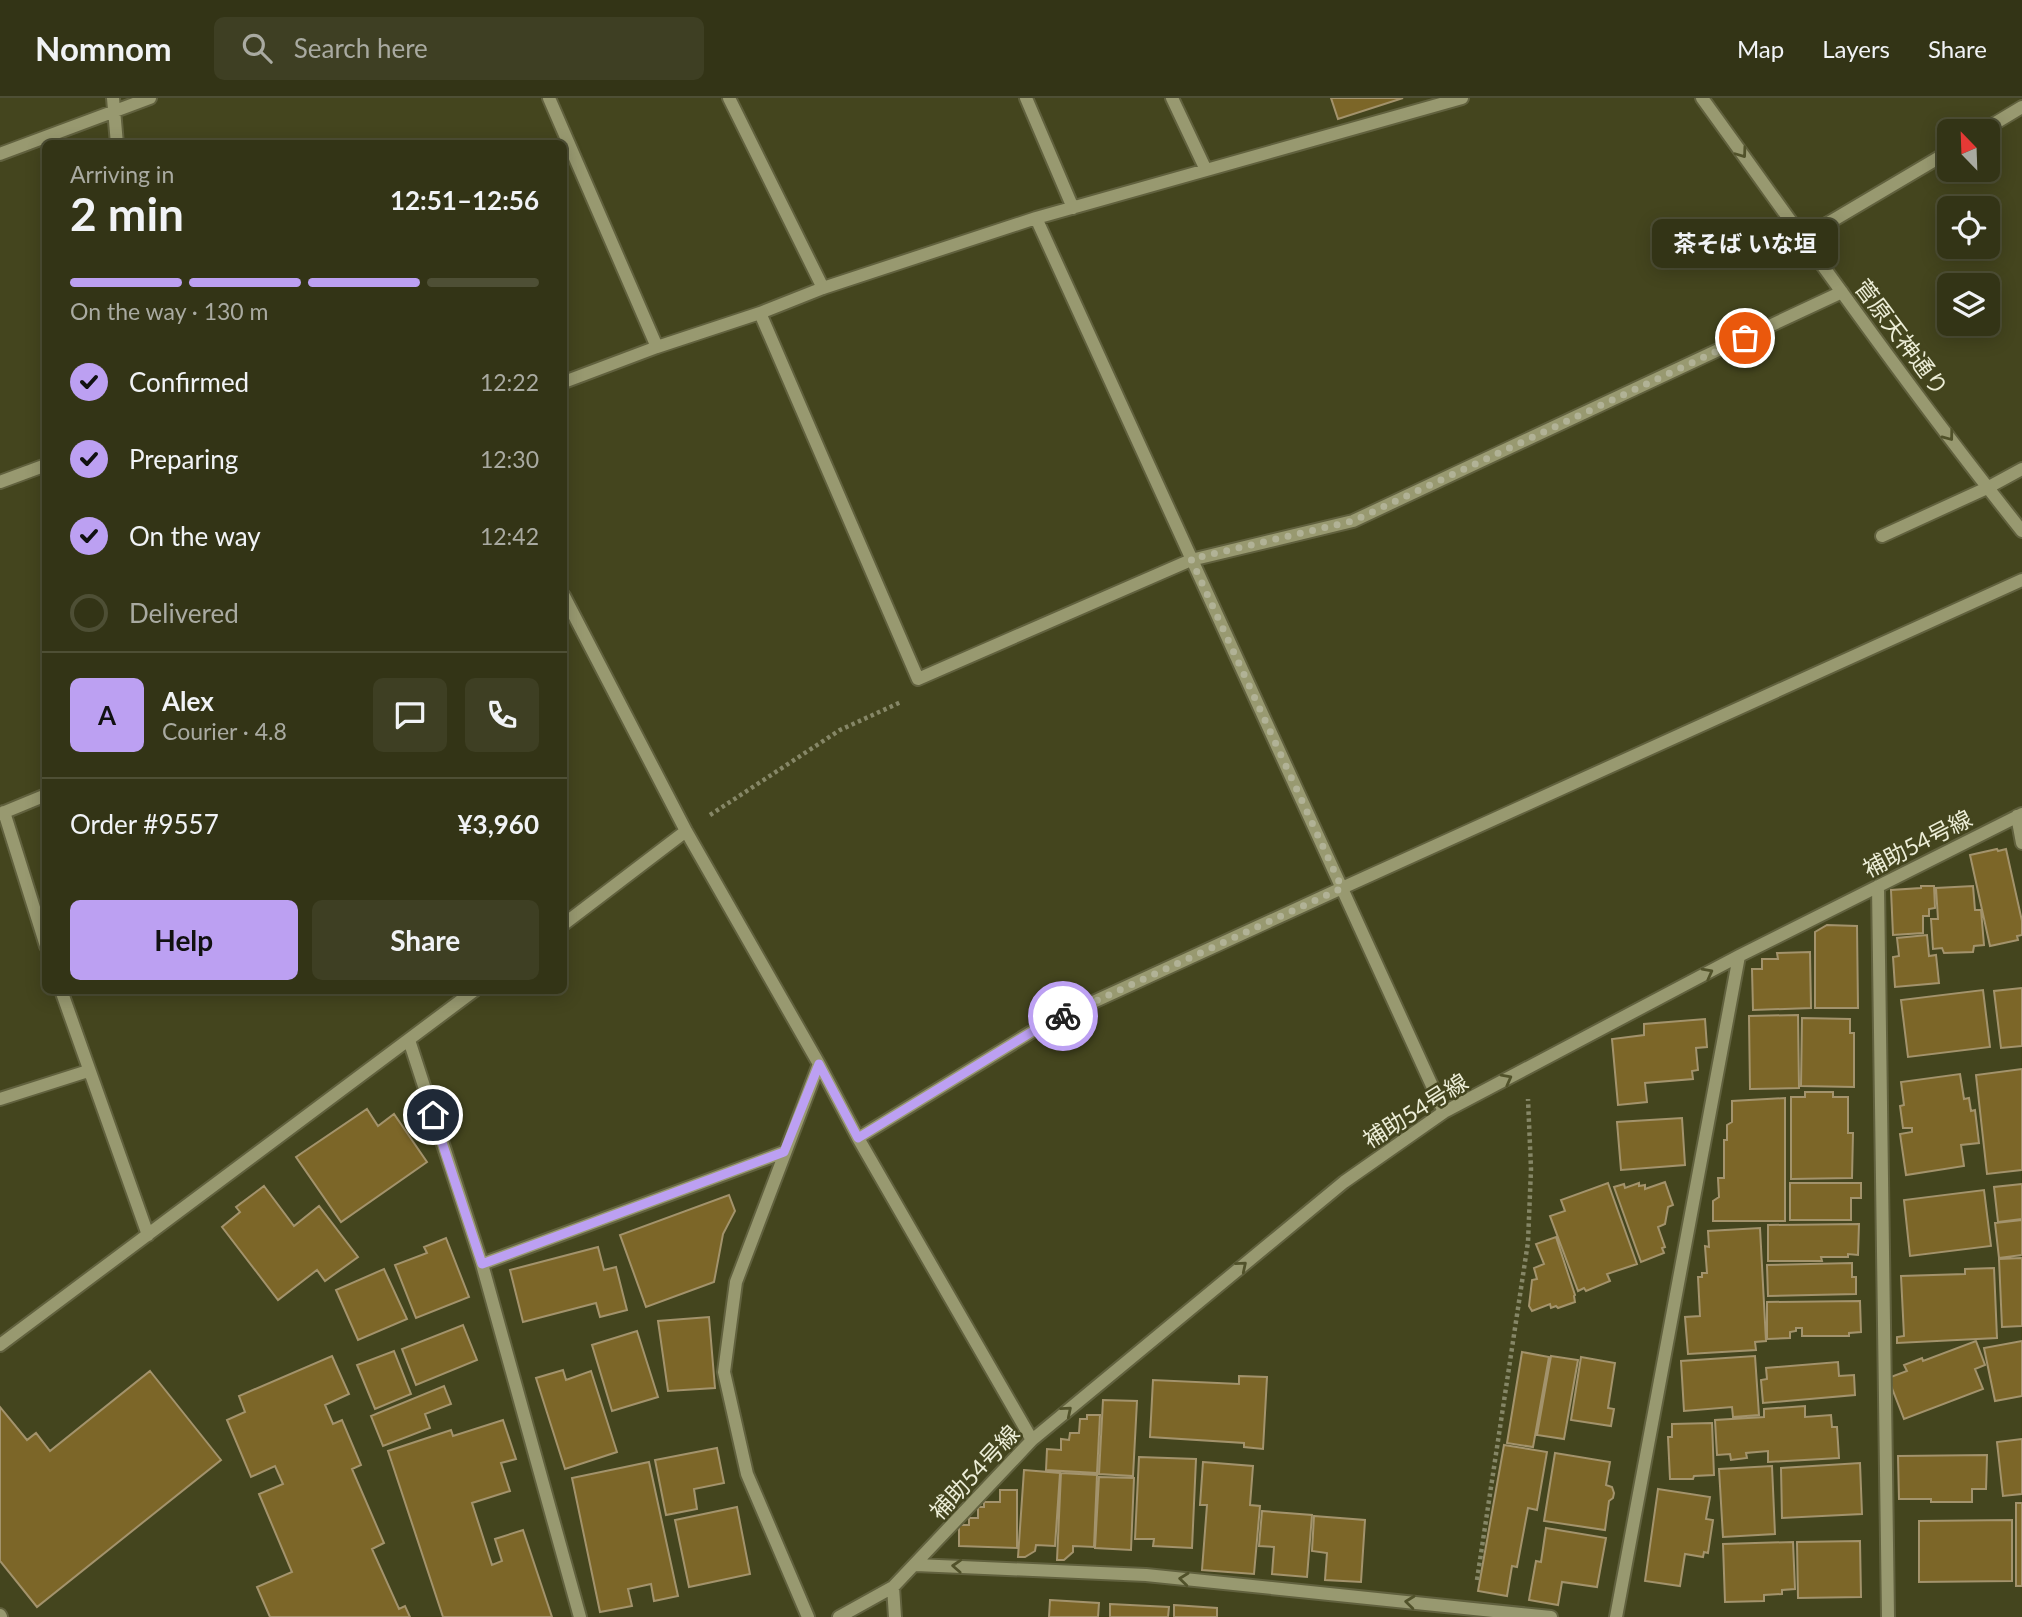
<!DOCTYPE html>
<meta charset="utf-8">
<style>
:root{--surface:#333416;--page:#3e3f23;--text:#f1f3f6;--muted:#a9aaa1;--line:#4e4f35;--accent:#bca0f2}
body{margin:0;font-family:Lato,"Noto Sans JP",sans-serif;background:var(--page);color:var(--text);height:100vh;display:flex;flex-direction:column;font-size:26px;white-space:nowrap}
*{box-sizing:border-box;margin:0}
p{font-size:23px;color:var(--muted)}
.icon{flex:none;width:38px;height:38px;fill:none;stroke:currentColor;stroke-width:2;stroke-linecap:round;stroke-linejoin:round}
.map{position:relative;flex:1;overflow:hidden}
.panel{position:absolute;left:42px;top:42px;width:525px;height:854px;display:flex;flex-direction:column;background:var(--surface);border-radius:10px;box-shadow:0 4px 18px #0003,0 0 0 2px var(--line)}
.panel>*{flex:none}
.needle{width:46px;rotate:337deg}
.controls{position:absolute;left:1937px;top:21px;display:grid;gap:14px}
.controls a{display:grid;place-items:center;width:63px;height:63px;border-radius:10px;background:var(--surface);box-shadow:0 4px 18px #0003,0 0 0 2px var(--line);font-size:35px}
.pin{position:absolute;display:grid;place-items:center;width:60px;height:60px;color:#fff;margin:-30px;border:4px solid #fff;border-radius:50%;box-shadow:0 2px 7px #0007}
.courier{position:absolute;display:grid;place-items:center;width:70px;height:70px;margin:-35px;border:5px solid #bca0f2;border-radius:50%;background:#fff;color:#222;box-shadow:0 2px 9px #0007}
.bubble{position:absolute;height:49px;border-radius:10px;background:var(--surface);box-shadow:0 4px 18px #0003,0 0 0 2px var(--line);font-size:23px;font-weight:700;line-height:49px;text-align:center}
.head em{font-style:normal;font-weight:700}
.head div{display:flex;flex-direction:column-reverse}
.head{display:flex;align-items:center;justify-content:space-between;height:119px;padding:0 28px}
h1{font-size:46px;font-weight:700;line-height:52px}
.bar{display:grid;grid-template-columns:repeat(4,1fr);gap:10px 7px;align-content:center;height:84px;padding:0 28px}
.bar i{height:9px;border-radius:5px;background:var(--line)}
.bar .active{background:var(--accent)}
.bar p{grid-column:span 4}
.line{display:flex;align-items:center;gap:18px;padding:0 28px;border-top:2px solid var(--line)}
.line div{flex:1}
.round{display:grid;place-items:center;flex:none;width:74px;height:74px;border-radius:10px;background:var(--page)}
ol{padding:0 28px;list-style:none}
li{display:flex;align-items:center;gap:21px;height:77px}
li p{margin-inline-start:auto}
li .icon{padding:7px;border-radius:50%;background:var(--accent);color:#111;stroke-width:4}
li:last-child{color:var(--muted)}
li i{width:38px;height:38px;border:4px solid var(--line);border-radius:50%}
.button{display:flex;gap:14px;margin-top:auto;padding:14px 28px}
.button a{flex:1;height:80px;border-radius:10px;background:var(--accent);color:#111;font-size:28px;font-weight:700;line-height:80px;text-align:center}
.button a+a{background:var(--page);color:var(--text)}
header{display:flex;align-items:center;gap:42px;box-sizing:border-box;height:98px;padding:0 35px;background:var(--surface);border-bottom:2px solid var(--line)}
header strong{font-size:33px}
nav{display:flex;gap:38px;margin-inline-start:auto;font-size:24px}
.search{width:490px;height:63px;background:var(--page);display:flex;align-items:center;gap:18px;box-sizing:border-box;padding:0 24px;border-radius:10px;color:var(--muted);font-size:26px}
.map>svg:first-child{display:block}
.building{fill:#7c6628;stroke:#a3936c;stroke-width:2}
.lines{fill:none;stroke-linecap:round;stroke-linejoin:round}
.minor-casing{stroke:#61613e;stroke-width:16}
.path{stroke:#868767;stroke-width:4.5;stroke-dasharray:3.5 3.5;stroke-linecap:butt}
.minor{stroke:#989970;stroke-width:12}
.oneway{stroke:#51522a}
.done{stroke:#b1b296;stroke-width:7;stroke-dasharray:0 12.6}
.route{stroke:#bca0f2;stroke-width:9}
.labels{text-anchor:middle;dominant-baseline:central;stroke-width:5;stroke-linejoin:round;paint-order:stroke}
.street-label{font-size:23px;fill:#ecedd7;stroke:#44451e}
</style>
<header>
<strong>Nomnom</strong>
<div class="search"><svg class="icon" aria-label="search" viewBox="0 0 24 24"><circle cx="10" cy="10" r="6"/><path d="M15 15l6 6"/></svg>Search here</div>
<nav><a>Map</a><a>Layers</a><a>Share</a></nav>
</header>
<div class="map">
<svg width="2022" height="1519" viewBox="0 0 2022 1519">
<rect width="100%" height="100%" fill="#44451e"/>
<!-- building -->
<path class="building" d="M 1331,0 L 1403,0 L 1338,21 Z
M 1997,751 L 1998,753 L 2006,751 L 2022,823 L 2022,837 L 2017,838 L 2018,842 L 1990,848 L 1970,757 Z
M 1921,788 L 1934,788 L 1935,810 L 1929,811 L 1929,818 L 1923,818 L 1923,835 L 1893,837 L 1891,792 L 1921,790 Z
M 1973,788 L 1975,812 L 1981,812 L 1984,847 L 1974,848 L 1973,854 L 1944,855 L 1942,850 L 1933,851 L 1931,821 L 1938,821 L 1936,790 Z
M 1827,827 L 1857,828 L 1858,910 L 1815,910 L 1815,834 Z
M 1927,837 L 1929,858 L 1936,857 L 1939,885 L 1895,889 L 1893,859 L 1899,858 L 1897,840 Z
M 1810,854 L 1811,910 L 1753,912 L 1752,871 L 1762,871 L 1762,861 L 1778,861 L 1777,855 Z
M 2022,890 L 2022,948 L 2001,950 L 1994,893 Z
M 1983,892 L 1990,949 L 1908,959 L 1901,902 Z
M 1798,917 L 1799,990 L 1750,991 L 1749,918 Z
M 1802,920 L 1850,921 L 1850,935 L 1854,935 L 1854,989 L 1801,988 Z
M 1705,921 L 1707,949 L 1696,950 L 1698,972 L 1692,973 L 1693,981 L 1645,985 L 1647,1004 L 1618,1007 L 1612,941 L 1644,937 L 1644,926 Z
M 2022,971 L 2022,1072 L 1987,1076 L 1976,977 Z
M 1960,976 L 1964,1001 L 1969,1000 L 1971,1013 L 1975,1012 L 1979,1045 L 1961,1047 L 1964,1068 L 1906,1077 L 1900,1036 L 1912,1034 L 1912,1030 L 1903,1030 L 1900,1008 L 1904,1007 L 1901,984 Z
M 1805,994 L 1833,994 L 1833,999 L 1848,999 L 1848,1035 L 1853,1035 L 1852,1080 L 1791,1081 L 1791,999 L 1805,999 Z
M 1785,1000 L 1785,1123 L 1713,1123 L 1713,1103 L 1719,1099 L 1718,1080 L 1724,1080 L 1724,1042 L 1727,1042 L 1727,1027 L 1732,1024 L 1732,1003 Z
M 367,1011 L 378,1028 L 394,1016 L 427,1064 L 341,1124 L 296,1059 Z
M 1682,1020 L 1685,1067 L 1621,1072 L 1617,1024 Z
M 1665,1084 L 1673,1107 L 1668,1109 L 1665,1126 L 1658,1129 L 1665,1149 L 1662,1150 L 1664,1155 L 1641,1164 L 1614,1089 L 1624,1086 L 1625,1090 L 1639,1085 L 1639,1088 L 1645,1087 L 1645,1091 Z
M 1608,1085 L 1637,1166 L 1607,1176 L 1610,1183 L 1586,1193 L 1584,1190 L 1578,1193 L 1550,1118 L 1565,1113 L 1561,1102 Z
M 1790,1085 L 1861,1085 L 1861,1100 L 1851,1100 L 1851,1122 L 1790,1122 Z
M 2022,1086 L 2022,1121 L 1998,1124 L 1994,1089 Z
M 264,1088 L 294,1128 L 319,1108 L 358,1159 L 325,1183 L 317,1172 L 278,1202 L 222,1129 L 240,1114 L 236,1109 Z
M 1984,1092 L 1991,1148 L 1910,1158 L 1904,1102 Z
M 729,1097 L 735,1113 L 723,1136 L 714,1184 L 646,1209 L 620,1137 Z
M 2022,1122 L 2022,1157 L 1999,1160 L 1995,1125 Z
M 1859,1126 L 1858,1157 L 1848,1156 L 1848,1159 L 1821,1159 L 1822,1163 L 1768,1163 L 1768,1127 Z
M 1760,1130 L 1766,1243 L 1755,1244 L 1756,1252 L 1688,1256 L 1685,1219 L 1700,1218 L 1698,1179 L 1702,1179 L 1702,1175 L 1707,1175 L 1705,1148 L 1709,1149 L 1708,1133 Z
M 1556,1139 L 1575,1197 L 1574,1198 L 1575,1204 L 1558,1210 L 1556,1208 L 1551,1210 L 1550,1206 L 1532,1213 L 1529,1208 L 1532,1182 L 1537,1181 L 1534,1170 L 1544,1166 L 1536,1146 Z
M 446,1140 L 469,1199 L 416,1220 L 395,1167 L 427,1155 L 424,1149 Z
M 598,1149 L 604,1172 L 616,1169 L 627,1212 L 600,1219 L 596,1205 L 523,1224 L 510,1172 Z
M 2022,1160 L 2022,1228 L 2002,1229 L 1999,1161 Z
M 1852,1165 L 1852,1179 L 1856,1179 L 1856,1196 L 1768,1198 L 1767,1167 Z
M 1994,1170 L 1997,1240 L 1897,1245 L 1897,1239 L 1904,1238 L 1901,1178 L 1965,1176 L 1965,1171 Z
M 384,1171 L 407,1221 L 358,1242 L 336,1192 Z
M 1860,1203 L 1861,1234 L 1849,1235 L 1849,1238 L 1802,1238 L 1802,1230 L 1796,1230 L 1796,1233 L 1790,1234 L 1790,1240 L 1767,1241 L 1767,1204 Z
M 709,1219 L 715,1290 L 668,1293 L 658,1223 Z
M 463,1227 L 477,1262 L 416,1287 L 402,1251 Z
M 637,1233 L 658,1299 L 612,1313 L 592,1247 Z
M 1976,1243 L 1985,1267 L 1975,1271 L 1983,1291 L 1904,1321 L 1888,1280 L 1907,1273 L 1904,1267 L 1922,1260 L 1923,1263 Z
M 2022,1243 L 2022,1298 L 1995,1303 L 1984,1250 Z
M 394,1253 L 411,1296 L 375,1311 L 357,1267 Z
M 1522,1254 L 1549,1259 L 1533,1349 L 1507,1345 Z
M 332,1258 L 349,1296 L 325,1307 L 333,1326 L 342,1322 L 361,1367 L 352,1371 L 384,1445 L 372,1451 L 399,1511 L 405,1508 L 410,1519 L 270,1519 L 257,1489 L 292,1474 L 259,1396 L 283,1386 L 275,1368 L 251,1379 L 227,1322 L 245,1314 L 239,1298 Z
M 1551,1258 L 1578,1262 L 1564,1341 L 1537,1337 Z
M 1755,1258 L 1759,1317 L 1733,1319 L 1732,1309 L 1684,1313 L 1681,1263 Z
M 1581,1259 L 1615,1265 L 1608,1310 L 1614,1311 L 1611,1328 L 1571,1322 Z
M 1838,1264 L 1839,1278 L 1854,1277 L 1855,1297 L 1763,1305 L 1761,1282 L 1767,1281 L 1766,1270 Z
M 563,1272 L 566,1282 L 591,1273 L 617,1354 L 565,1371 L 536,1280 Z
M 150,1273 L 221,1362 L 37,1509 L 0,1463 L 0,1309 L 27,1342 L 36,1335 L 50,1353 Z
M 1239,1278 L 1267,1279 L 1263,1351 L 1244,1349 L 1244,1345 L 1150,1339 L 1153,1282 L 1239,1286 Z
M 444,1288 L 451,1306 L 425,1316 L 430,1330 L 383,1348 L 371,1318 Z
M 1103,1302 L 1137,1303 L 1133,1378 L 1099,1376 Z
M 1805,1308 L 1805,1319 L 1831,1317 L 1832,1329 L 1837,1329 L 1839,1360 L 1768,1364 L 1768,1353 L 1746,1355 L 1747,1360 L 1731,1362 L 1730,1356 L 1717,1357 L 1715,1322 L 1764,1319 L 1764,1311 Z
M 1087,1317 L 1100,1317 L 1097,1375 L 1046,1372 L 1047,1351 L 1061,1352 L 1061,1341 L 1069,1342 L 1070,1335 L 1079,1335 L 1080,1321 L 1087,1321 Z
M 503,1322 L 516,1361 L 501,1365 L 510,1393 L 472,1405 L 492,1467 L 502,1463 L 495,1441 L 523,1432 L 552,1519 L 443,1519 L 388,1353 L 451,1332 L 453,1338 Z
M 1712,1325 L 1714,1377 L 1694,1378 L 1693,1381 L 1670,1381 L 1668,1339 L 1672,1339 L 1672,1326 Z
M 2022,1341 L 2022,1396 L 2003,1398 L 1997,1344 Z
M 1504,1347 L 1547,1354 L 1537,1412 L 1528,1410 L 1517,1469 L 1512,1468 L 1507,1498 L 1478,1493 Z
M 717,1350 L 724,1385 L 694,1391 L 697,1411 L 666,1417 L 655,1362 Z
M 1555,1355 L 1610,1364 L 1606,1387 L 1612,1389 L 1614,1395 L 1613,1400 L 1609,1403 L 1605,1432 L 1544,1423 Z
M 1987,1357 L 1986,1391 L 1972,1391 L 1972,1404 L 1931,1404 L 1931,1401 L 1899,1401 L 1898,1358 Z
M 1139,1359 L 1196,1361 L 1192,1450 L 1153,1448 L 1154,1441 L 1135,1441 Z
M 649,1364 L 678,1498 L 654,1503 L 651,1486 L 628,1491 L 632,1508 L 600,1514 L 572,1380 Z
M 1203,1364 L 1253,1368 L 1250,1407 L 1260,1408 L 1254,1476 L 1202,1472 L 1207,1407 L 1200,1407 Z
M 1860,1365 L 1862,1416 L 1782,1420 L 1781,1370 Z
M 1772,1368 L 1775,1436 L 1723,1439 L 1719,1371 Z
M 1024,1372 L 1060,1375 L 1055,1448 L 1036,1447 L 1035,1453 L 1025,1459 L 1018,1459 Z
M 1061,1375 L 1097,1377 L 1094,1449 L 1073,1448 L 1073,1454 L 1064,1462 L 1057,1462 Z
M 1099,1379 L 1134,1380 L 1131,1452 L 1095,1450 Z
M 1658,1391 L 1710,1399 L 1706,1421 L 1713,1422 L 1708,1455 L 1704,1454 L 1703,1459 L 1685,1456 L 1680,1488 L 1645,1483 Z
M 1000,1392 L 1017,1392 L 1017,1450 L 959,1448 L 959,1427 L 969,1427 L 969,1420 L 978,1420 L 978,1409 L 984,1409 L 984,1404 L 1000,1404 Z
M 2016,1405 L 2022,1405 L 2022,1488 L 2016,1488 Z
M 737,1409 L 750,1476 L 689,1489 L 675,1422 Z
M 1262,1413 L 1312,1417 L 1307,1479 L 1272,1476 L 1274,1449 L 1259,1448 Z
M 1314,1418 L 1365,1422 L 1361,1484 L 1325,1482 L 1327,1455 L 1312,1453 Z
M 2012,1422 L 2012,1483 L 1919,1484 L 1919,1423 Z
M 1546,1430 L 1606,1440 L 1597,1489 L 1562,1484 L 1558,1507 L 1529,1502 L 1536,1463 L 1541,1464 Z
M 1860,1443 L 1861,1499 L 1798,1500 L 1797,1444 Z
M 1793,1444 L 1795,1491 L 1782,1492 L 1782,1496 L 1764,1497 L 1764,1503 L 1725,1504 L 1723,1446 Z
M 1050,1502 L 1099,1505 L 1098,1519 L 1049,1519 Z
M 1110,1506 L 1169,1509 L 1168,1519 L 1110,1519 Z
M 1174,1507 L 1217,1510 L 1217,1519 L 1174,1519 Z"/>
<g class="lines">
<defs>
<path id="minor" d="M 113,0 L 117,46
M 549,0 L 657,249
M 729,0 L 823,190
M 1026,0 L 1073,110
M 1172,0 L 1206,72
M 1702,0 C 1807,145 1910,293 2022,433
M 1982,33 L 2022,9
M 0,56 L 150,0
M 1036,120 L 1444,1014
M 1803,140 L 1950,53
M 760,215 L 918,581 L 1191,462 L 1353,423 L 1842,194
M 564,284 L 657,249 L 760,215 L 823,190 L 1036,120 L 1462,0
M 0,384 L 46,367
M 1882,438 L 1987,390 L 2022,371
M 564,498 L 686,733 L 819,966 L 858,1040 L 1032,1342
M 4,714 L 46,848
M 0,716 L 46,697
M 2017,718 L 2022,745
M 1878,788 L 1888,1519
M 564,826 L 686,733
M 61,892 L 148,1137
M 409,942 L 482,1166 L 580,1519
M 0,1001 L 88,973
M 858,1040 L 1043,927 L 1342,790 L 2022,482
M 482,1166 L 784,1054
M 0,1247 L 475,892
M 916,1467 L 1146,1477 L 1551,1519
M 893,1489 L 895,1519
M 0,1517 L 1,1519
M 808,1519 L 747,1376 L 724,1274 L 736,1184 L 819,966
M 839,1519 L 893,1489 L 1032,1342 L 1344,1084 L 1444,1014 L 1739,858 L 2022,716
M 1616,1519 L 1739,858"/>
</defs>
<!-- minor casing -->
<use href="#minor" class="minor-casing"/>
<!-- path -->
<path class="path" d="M 710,717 L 840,632 L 901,604
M 1477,1482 L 1528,1144 L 1531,1071 L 1528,1001"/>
<!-- minor -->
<use href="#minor" class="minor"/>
</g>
<!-- one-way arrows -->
<defs><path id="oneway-chevron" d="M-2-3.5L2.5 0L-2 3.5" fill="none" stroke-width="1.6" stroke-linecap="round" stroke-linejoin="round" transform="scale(1.75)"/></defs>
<g class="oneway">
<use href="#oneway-chevron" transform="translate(1742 55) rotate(54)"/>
<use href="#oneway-chevron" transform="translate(1949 338) rotate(53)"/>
<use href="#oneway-chevron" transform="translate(1708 875) rotate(-28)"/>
<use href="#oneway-chevron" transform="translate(1507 981) rotate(-28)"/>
<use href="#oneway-chevron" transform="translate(1242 1168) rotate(-40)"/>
<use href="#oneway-chevron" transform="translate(1067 1313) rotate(-40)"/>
<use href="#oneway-chevron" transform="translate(957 1468) rotate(-177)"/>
<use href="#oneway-chevron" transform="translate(1184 1481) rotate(-174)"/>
<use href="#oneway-chevron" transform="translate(1410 1504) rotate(-174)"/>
</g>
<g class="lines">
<!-- done -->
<path class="done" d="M 1063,918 L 1342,790 L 1191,461 L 1353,423 L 1745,240"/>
<!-- route -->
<path class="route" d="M 433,1017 L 482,1166 L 784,1054 L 819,966 L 858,1040 L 1043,927 L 1063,918"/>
</g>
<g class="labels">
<!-- street labels -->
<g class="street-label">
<text transform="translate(1902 239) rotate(53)">菅原天神通り</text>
<text transform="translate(1917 745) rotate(-27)">補助54号線</text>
<text transform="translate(1415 1012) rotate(-32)">補助54号線</text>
<text transform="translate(974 1374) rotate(-47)">補助54号線</text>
</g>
</g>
</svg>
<div class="controls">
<a><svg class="needle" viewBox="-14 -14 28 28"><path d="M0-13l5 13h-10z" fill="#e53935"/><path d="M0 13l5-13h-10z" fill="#a9aaa1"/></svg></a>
<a><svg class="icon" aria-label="locate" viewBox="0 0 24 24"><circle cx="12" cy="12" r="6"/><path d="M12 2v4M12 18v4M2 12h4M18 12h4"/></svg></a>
<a><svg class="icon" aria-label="layers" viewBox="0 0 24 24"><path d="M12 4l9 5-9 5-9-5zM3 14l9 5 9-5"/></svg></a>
</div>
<div class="pin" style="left:1745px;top:240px;background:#ea580c"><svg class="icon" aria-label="bag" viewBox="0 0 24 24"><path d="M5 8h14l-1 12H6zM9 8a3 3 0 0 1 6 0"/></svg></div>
<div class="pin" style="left:433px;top:1017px;background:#1f2937"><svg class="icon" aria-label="home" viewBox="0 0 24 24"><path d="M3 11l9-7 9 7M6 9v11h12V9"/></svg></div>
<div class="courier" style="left:1063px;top:918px"><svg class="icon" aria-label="bike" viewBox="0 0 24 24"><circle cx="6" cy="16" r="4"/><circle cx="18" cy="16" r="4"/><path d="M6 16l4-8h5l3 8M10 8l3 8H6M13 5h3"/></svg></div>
<div class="bubble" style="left:1652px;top:121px;width:186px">茶そば いな垣</div>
<section class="panel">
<div class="head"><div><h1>2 min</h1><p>Arriving in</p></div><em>12:51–12:56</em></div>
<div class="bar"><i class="active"></i><i class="active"></i><i class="active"></i><i></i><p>On the way · 130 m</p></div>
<ol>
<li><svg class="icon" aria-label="check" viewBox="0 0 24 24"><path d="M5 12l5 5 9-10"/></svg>Confirmed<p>12:22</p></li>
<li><svg class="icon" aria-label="check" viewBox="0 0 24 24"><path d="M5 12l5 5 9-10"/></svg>Preparing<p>12:30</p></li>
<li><svg class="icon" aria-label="check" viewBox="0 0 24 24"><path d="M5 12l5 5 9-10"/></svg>On the way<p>12:42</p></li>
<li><i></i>Delivered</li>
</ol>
<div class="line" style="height:126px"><b class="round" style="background:var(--accent);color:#111">A</b><div><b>Alex</b><p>Courier · 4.8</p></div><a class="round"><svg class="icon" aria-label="chat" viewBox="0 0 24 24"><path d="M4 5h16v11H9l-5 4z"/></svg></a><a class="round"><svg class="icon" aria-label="phone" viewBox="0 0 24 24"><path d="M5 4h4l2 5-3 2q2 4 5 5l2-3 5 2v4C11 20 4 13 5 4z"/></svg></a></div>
<div class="line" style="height:91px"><div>Order #9557</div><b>¥3,960</b></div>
<div class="button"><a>Help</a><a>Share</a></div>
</section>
</div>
